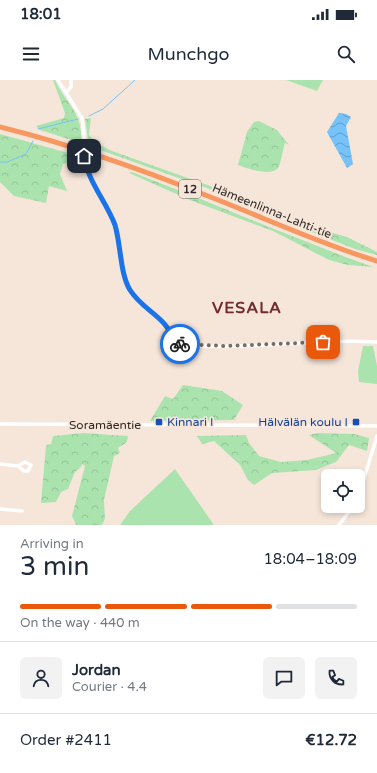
<!DOCTYPE html>
<meta charset="utf-8">
<style>
:root{--surface:#fff;--page:#f2f2f3;--text:#1f2937;--muted:#747a83;--line:#e0e1e3;--accent:#ea580c}
body{margin:0;font-family:"Varela Round",sans-serif;background:var(--page);color:var(--text);height:100vh;display:flex;flex-direction:column;font-size:15px;white-space:nowrap}
*{box-sizing:border-box;margin:0}
p{font-size:13px;color:var(--muted)}
.icon{flex:none;width:22px;height:22px;fill:none;stroke:currentColor;stroke-width:2;stroke-linecap:round;stroke-linejoin:round}
.map{position:relative;height:445px;overflow:hidden}
.side{display:flex;flex-direction:column;background:var(--surface);flex:1}
.side>*{flex:none}
.buttons{position:absolute;left:321px;top:389px;display:grid;gap:8px}
.buttons a{display:grid;place-items:center;width:44px;height:44px;border-radius:6px;background:var(--surface);box-shadow:0 2px 6px #0003;font-size:20px}
.pin{position:absolute;display:grid;place-items:center;width:34px;height:34px;color:#fff;margin:-17px;border-radius:8px;box-shadow:0 2px 6px #0006}
.courier{position:absolute;display:grid;place-items:center;width:40px;height:40px;margin:-20px;border:3px solid #1a73e8;border-radius:50%;background:#fff;color:#222;box-shadow:0 1px 5px #0007}
.overview em{font-style:normal;font-weight:600}
.overview div{display:flex;flex-direction:column-reverse}
.overview{display:flex;align-items:center;justify-content:space-between;height:68px;padding:0 20px}
h1{font-size:26px;font-weight:600;line-height:30px}
.bar{display:grid;grid-template-columns:repeat(4,1fr);gap:6px 4px;align-content:center;height:48px;padding:0 20px}
.bar i{height:5px;border-radius:3px;background:var(--line)}
.bar .on{background:var(--accent)}
.bar p{grid-column:span 4}
.line{display:flex;align-items:center;gap:10px;padding:0 20px;border-top:1px solid var(--line)}
.line div{flex:1}
.round{display:grid;place-items:center;flex:none;width:42px;height:42px;border-radius:6px;background:var(--page)}
.status{display:flex;justify-content:space-between;align-items:center;height:28px;padding:0 20px;background:var(--surface);direction:ltr}
.status svg{height:11px;fill:currentColor}
header{display:flex;justify-content:space-between;align-items:center;height:52px;padding:0 20px;background:var(--surface);font-size:18px;font-weight:600}
.map>svg:first-child{display:block}
.grass{fill:#abe3ae}
.forest{fill:url(#forest-crowns)}
.water{fill:url(#water-waves)}
.lines{fill:none;stroke-linecap:round;stroke-linejoin:round}
.stream{stroke:#76c2f9;stroke-width:1}
.minor-tunnel{stroke:#cec1b6;stroke-width:3.5;stroke-dasharray:3.5 2;stroke-linecap:butt}
.minor{stroke:#fff;stroke-width:3.5}
.highway{stroke:#f99761;stroke-width:5}
.done{stroke:#756c65;stroke-width:4;stroke-dasharray:0 7.2}
.route{stroke:#1a73e8;stroke-width:5}
.transit-dot{fill:#1a4fb4;stroke:#f6e6da;stroke-width:1.5}
.labels{text-anchor:middle;dominant-baseline:central;stroke-width:3.5;stroke-linejoin:round;paint-order:stroke}
.shield{fill:#f6e6da;stroke:#6b635c;stroke-width:1}
.shield-label{font-size:11px;font-weight:bold;fill:#302b26}
.street-label{font-size:12px;fill:#302b26;stroke:#f6e6da}
.transit-label{font-size:12px;fill:#164399;stroke:#f6e6da;text-anchor:start}
.district-label{font-size:16px;font-weight:bold;letter-spacing:1px;fill:#722b34;stroke:#f6e6da}
</style>
<div class="status"><b>18:01</b><svg viewBox="0 0 49 12"><path d="M0 12V9h3v3zM5 12V6h3v6zM10 12V3h3v9zM15 12V0h3v12zM26 1h20v11H26zM47 4h2v5h-2z"/></svg></div>
<header><svg class="icon" aria-label="menu" viewBox="0 0 24 24"><path d="M4 6h16M4 12h16M4 18h16"/></svg>Munchgo<svg class="icon" aria-label="search" viewBox="0 0 24 24"><circle cx="10" cy="10" r="6"/><path d="M15 15l6 6"/></svg></header>
<div class="map">
<svg width="377" height="445" viewBox="0 0 377 445">
<defs>
<pattern id="forest-crowns" width="20" height="18" patternUnits="userSpaceOnUse"><rect width="20" height="18" fill="#abe3ae"/><path d="M2 6a3 3 0 1 1 6 0M12 15a3 3 0 1 1 6 0" fill="none" stroke="#93c396"/></pattern>
<pattern id="water-waves" width="16" height="10" patternUnits="userSpaceOnUse"><rect width="16" height="10" fill="#76c2f9"/><path d="M0 5q4-4 8 0t8 0" fill="none" stroke="#619ec9"/></pattern>
</defs>
<rect width="100%" height="100%" fill="#f6e6da"/>
<!-- grass -->
<path class="grass" d="M 286,0 L 323,0 L 317,11 Z
M 363,266 L 373,266 L 377,286 L 377,304 L 359,302 L 358,291 Z
M 175,389 L 214,445 L 120,445 L 130,431 Z"/>
<!-- forest -->
<path class="forest" d="M 53,0 L 55,0 C 67,26 83,31 81,63 L 40,50 L 36,46 L 64,38 L 65,33 Z
M 91,38 L 89,55 L 98,64 L 112,71 L 244,118 L 280,136 L 277,139 L 215,111 L 89,66 L 85,39 Z
M 259,41 L 277,50 L 289,65 L 285,63 C 283,68 281,84 278,88 C 271,97 246,88 238,85 L 247,52 L 254,42 Z
M 0,54 L 79,76 L 81,80 L 63,84 L 60,94 L 67,111 L 49,106 L 46,123 L 14,116 L 0,102 Z
M 132,92 C 213,123 292,158 373,187 L 348,185 L 329,180 L 273,151 L 190,120 L 129,93 Z
M 295,142 L 347,157 L 377,172 L 377,175 L 355,169 L 294,145 Z
M 183,305 L 222,311 L 243,325 L 234,340 L 150,341 L 165,316 L 173,319 Z
M 83,353 L 128,356 L 127,362 L 118,368 L 120,373 L 114,376 L 104,420 L 105,439 L 102,445 L 76,445 L 72,436 L 85,386 L 82,384 L 81,387 L 75,392 L 68,409 L 61,412 L 56,422 L 41,423 L 46,365 L 51,364 L 53,356 Z
M 318,353 L 354,354 L 369,358 L 367,371 L 349,365 L 336,382 L 316,390 L 272,393 L 254,405 L 248,400 L 240,385 L 214,361 L 202,364 L 197,356 L 246,355 L 249,363 L 259,376 L 281,382 L 307,380 L 336,373 L 309,355 Z"/>
<!-- water -->
<path class="water" d="M 339,33 L 346,34 L 351,37 L 346,46 L 353,84 L 347,88 L 327,52 Z"/>
<g class="lines">
<!-- stream -->
<path class="stream" d="M 89,36 L 103,29 L 135,0
M 38,49 L 78,39
M 0,82 L 7,82 L 26,74 L 33,61"/>
<!-- minor-tunnel -->
<path class="minor-tunnel" d="M 84,76 L 85,64"/>
<!-- minor -->
<path class="minor" d="M 58,0 L 82,38 L 85,64
M 66,13 L 71,7 L 71,0
M 84,76 C 88,102 106,121 115,145 C 121,165 120,193 130,210 C 144,232 166,235 175,263 C 183,267 196,266 205,266 C 262,269 320,258 377,262
M 0,344 L 377,346
M 0,384 L 18,386 L 25,382 L 31,385 L 28,391 L 24,391 L 18,386
M 358,418 L 377,356
M 0,429 L 22,431
M 339,445 L 353,426"/>
<!-- highway -->
<path class="highway" d="M 0,47 C 73,65 143,90 213,118 C 267,139 321,164 377,181"/>
</g>
<g class="lines">
<!-- done -->
<path class="done" d="M 180,264 L 225,266 L 323,262"/>
<!-- route -->
<path class="route" d="M 84,76 C 88,102 106,121 115,145 C 121,165 120,194 130,210 C 144,232 166,235 175,263 L 180,264"/>
</g>
<!-- markers -->
<g class="transit-dot">
<rect x="155" y="338" width="8" height="8" rx="2"/>
<rect x="352" y="338" width="8" height="8" rx="2"/>
</g>
<g class="labels">
<!-- shield labels -->
<rect class="shield" x="179" y="100" width="22" height="18" rx="3"/>
<g class="shield-label">
<text x="190" y="109">12</text>
</g>
<!-- street labels -->
<g class="street-label">
<text transform="translate(272 131) rotate(22)">Hämeenlinna-Lahti-tie</text>
<text x="105" y="345">Soramäentie</text>
</g>
<!-- transit labels -->
<g class="transit-label">
<text x="167" y="342">Kinnari I</text>
<text x="348" y="342" text-anchor="end">Hälvälän koulu I</text>
</g>
<!-- district labels -->
<g class="district-label">
<text x="247" y="228">VESALA</text>
</g>
</g>
</svg>
<div class="buttons">
<a><svg class="icon" aria-label="locate" viewBox="0 0 24 24"><circle cx="12" cy="12" r="6"/><path d="M12 2v4M12 18v4M2 12h4M18 12h4"/></svg></a>
</div>
<div class="pin" style="left:323px;top:262px;background:#ea580c"><svg class="icon" aria-label="bag" viewBox="0 0 24 24"><path d="M5 8h14l-1 12H6zM9 8a3 3 0 0 1 6 0"/></svg></div>
<div class="pin" style="left:84px;top:76px;background:#1f2937"><svg class="icon" aria-label="home" viewBox="0 0 24 24"><path d="M3 11l9-7 9 7M6 9v11h12V9"/></svg></div>
<div class="courier" style="left:180px;top:264px"><svg class="icon" aria-label="bike" viewBox="0 0 24 24"><circle cx="6" cy="16" r="4"/><circle cx="18" cy="16" r="4"/><path d="M6 16l4-8h5l3 8M10 8l3 8H6M13 5h3"/></svg></div>
</div>
<section class="side">
<div class="overview"><div><h1>3 min</h1><p>Arriving in</p></div><em>18:04–18:09</em></div>
<div class="bar"><i class="on"></i><i class="on"></i><i class="on"></i><i></i><p>On the way · 440 m</p></div>
<div class="line" style="height:72px"><a class="round"><svg class="icon" aria-label="person" viewBox="0 0 24 24"><circle cx="12" cy="8" r="4"/><path d="M4 21q1-7 8-7t8 7"/></svg></a><div><b>Jordan</b><p>Courier · 4.4</p></div><a class="round"><svg class="icon" aria-label="chat" viewBox="0 0 24 24"><path d="M4 5h16v11H9l-5 4z"/></svg></a><a class="round"><svg class="icon" aria-label="phone" viewBox="0 0 24 24"><path d="M5 4h4l2 5-3 2q2 4 5 5l2-3 5 2v4C11 20 4 13 5 4z"/></svg></a></div>
<div class="line" style="height:52px"><div>Order #2411</div><b>€12.72</b></div>
</section>
